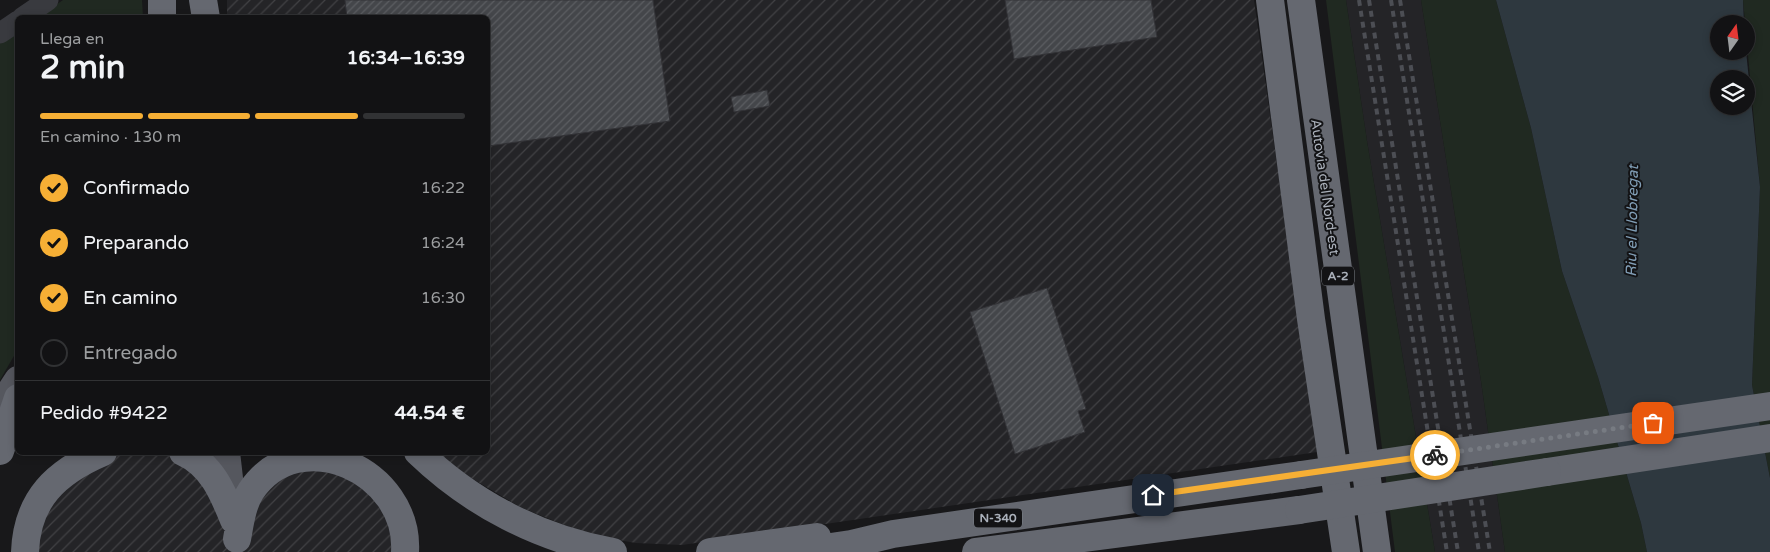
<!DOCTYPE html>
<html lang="es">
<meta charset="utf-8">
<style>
:root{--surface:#121214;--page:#1b1b1d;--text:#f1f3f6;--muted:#9c9ea0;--line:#313234;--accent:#f6af35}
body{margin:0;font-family:"Varela Round",sans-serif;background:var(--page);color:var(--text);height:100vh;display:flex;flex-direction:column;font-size:19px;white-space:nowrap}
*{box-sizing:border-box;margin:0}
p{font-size:16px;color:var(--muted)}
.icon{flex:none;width:28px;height:28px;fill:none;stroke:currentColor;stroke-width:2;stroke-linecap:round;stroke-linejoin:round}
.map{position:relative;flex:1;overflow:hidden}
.drawer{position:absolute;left:15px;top:15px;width:475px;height:440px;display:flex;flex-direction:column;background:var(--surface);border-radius:8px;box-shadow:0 2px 8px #0003,0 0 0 1px var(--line)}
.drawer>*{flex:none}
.needle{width:32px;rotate:14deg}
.fabs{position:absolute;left:1710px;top:15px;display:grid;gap:10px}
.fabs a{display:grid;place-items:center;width:45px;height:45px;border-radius:50%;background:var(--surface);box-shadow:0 2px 8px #0003,0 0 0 1px var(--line);font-size:25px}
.pin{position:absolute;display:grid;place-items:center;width:42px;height:42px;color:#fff;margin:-21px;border-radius:10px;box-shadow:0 2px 8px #0006}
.courier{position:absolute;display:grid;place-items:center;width:50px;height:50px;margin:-25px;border:4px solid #f6af35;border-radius:50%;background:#fff;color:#222;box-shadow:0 1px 6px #0007}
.overview em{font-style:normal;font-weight:700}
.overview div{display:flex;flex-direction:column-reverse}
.overview{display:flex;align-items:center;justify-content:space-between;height:85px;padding:0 25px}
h1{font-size:32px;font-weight:700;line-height:38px}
.bar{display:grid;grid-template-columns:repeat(4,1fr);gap:8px 5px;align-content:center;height:60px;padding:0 25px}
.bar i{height:6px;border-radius:4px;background:var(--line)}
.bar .active{background:var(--accent)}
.bar p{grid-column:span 4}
.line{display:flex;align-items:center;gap:12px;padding:0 25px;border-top:1px solid var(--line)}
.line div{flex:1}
ol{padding:0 25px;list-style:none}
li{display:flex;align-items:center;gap:15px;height:55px}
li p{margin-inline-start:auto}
li .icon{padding:5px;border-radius:50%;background:var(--accent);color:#111;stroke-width:4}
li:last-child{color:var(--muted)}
li i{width:28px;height:28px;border:2px solid var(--line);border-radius:50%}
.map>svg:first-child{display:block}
.built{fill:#242427}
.industrial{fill:url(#industrial-furrows)}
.grass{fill:#202921}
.water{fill:#2e383f;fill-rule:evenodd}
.building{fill:url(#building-hatch);stroke:#323236}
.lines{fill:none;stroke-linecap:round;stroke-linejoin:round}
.minor{stroke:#393a3f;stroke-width:21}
.major{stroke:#55575e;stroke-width:28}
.highway{stroke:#656870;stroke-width:28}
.rail{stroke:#4c4e54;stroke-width:4;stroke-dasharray:6 5;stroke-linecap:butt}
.highway-bridge{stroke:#656870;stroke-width:28}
.done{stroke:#777b82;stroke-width:5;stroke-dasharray:0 9}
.route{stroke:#f6af35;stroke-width:6}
.labels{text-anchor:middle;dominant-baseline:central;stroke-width:4;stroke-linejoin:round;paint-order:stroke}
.shield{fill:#131315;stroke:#7d8188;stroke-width:1}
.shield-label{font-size:12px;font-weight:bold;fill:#aab0ba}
.street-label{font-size:14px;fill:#aab0ba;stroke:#131315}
.water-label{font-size:15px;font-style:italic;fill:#819eb6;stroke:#131315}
</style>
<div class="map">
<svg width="1770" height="552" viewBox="0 0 1770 552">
<defs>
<pattern id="industrial-furrows" width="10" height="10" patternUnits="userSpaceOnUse" patternTransform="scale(1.25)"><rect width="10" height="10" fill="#242427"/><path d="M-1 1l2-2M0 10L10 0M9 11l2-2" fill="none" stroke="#414144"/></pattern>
<pattern id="building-hatch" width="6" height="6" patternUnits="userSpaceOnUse" patternTransform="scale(1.25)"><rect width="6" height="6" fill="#44464a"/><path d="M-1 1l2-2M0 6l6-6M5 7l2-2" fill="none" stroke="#5c5e62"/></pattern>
</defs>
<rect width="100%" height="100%" fill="#18181a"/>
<!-- built -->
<path class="built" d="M 1346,0 L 1421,0 L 1481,381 L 1505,552 L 1435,552 L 1367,141 Z"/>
<!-- industrial -->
<path class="industrial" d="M 227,0 L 1254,0 L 1317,452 L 682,545 L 636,543 L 589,535 L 520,507 L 451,466 L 437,453 L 488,452 L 488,18 L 227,18 Z
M 103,452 L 183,452 L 223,492 L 280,466 L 365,472 L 405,552 L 25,552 L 28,522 Z"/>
<!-- grass -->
<path class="grass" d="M 63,0 L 142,0 L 143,17 L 37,18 Z
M 1326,0 L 1346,0 L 1367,141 L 1435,552 L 1395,552 Z
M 1421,0 L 1496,0 L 1531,128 L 1562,271 L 1598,377 L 1641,523 L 1647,552 L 1505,552 L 1481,381 Z
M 1743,0 L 1770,0 L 1770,478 L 1752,385 L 1760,187 Z
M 17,31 L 18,349 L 0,380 L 0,43 Z"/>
<!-- water -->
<path class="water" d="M 1496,0 L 1743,0 L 1744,24 L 1719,24 L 1719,51 L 1746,51 L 1760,187 L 1752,385 L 1770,478 L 1770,552 L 1647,552 L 1641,523 L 1598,377 L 1562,271 L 1531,128 ZM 1719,79 L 1746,79 L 1746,106 L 1719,106 Z"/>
<!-- building -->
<path class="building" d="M 345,0 L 653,0 L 670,121 L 488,146 L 488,18 L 347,18 Z
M 1005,0 L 1151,0 L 1157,37 L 1014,59 Z
M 767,90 L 770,106 L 734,112 L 731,97 Z
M 1047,288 L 1086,409 L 1078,411 L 1085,432 L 1015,454 L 970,312 Z"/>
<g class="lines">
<!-- minor -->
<path class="minor" d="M 22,18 L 48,0
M 0,33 L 18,21"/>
<!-- major -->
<path class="major" d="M 0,408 L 18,380
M 226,452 L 233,513"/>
<!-- highway -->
<path class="highway" d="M 162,0 L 162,18
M 203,0 L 206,18
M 1270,0 L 1311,319 L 1346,552
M 1301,0 L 1377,552
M 0,451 L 18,398
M 183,452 C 212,465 223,493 234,520
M 418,452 C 472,504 540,539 613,552
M 1547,472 L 1770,438
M 237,539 C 240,523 242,505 251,491 C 299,420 410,471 405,552
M 25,552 C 27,499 56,472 103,452
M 710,552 L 817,537
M 797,552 L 851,544 L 893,534 L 1301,475
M 976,552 L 1299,510"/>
<!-- rail -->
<path class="rail" d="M 1359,0 L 1447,552
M 1369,0 L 1458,552
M 1391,0 L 1479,552
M 1400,0 L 1490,552"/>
<!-- highway-bridge -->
<path class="highway-bridge" d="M 1301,475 L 1770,406
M 1299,510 L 1547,472"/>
</g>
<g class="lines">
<!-- done -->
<path class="done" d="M 1435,455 L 1653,423"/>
<!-- route -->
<path class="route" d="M 1153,495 L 1435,455"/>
</g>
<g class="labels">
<!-- shield labels -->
<g class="shield">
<rect x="1322" y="266.5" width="32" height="19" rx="4"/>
<rect x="974" y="508.5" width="48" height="19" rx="4"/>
</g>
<g class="shield-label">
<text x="1338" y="276">A-2</text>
<text x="998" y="518">N-340</text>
</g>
<!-- street labels -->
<g class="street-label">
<text transform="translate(1325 187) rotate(82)">Autovia del Nord-est</text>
</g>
<!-- water labels -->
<g class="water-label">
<text transform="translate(1632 221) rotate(-89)">Riu el Llobregat</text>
</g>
</g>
</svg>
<div class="fabs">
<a><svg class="needle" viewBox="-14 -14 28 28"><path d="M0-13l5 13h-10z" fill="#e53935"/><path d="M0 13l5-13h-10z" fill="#9c9ea0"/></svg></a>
<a><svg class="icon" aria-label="layers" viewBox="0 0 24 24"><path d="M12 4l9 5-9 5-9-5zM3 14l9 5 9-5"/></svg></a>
</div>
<div class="pin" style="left:1653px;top:423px;background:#ea580c"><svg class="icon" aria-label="bag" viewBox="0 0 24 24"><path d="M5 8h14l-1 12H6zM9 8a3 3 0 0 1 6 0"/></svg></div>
<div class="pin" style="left:1153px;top:495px;background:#1f2937"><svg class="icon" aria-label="home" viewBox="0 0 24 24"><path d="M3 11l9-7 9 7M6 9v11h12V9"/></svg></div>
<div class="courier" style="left:1435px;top:455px"><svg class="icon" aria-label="bike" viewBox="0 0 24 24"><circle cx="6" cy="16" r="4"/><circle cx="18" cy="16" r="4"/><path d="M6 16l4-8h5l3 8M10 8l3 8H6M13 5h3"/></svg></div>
<section class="drawer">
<div class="overview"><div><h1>2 min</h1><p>Llega en</p></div><em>16:34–16:39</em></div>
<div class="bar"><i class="active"></i><i class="active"></i><i class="active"></i><i></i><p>En camino · 130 m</p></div>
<ol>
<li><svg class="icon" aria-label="check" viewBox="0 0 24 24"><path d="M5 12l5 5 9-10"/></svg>Confirmado<p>16:22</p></li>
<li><svg class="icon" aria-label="check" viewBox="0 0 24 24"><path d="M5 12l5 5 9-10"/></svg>Preparando<p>16:24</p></li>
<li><svg class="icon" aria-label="check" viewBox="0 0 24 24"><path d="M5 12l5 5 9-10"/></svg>En camino<p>16:30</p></li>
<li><i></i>Entregado</li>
</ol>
<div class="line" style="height:65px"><div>Pedido #9422</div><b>44.54 €</b></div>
</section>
</div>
